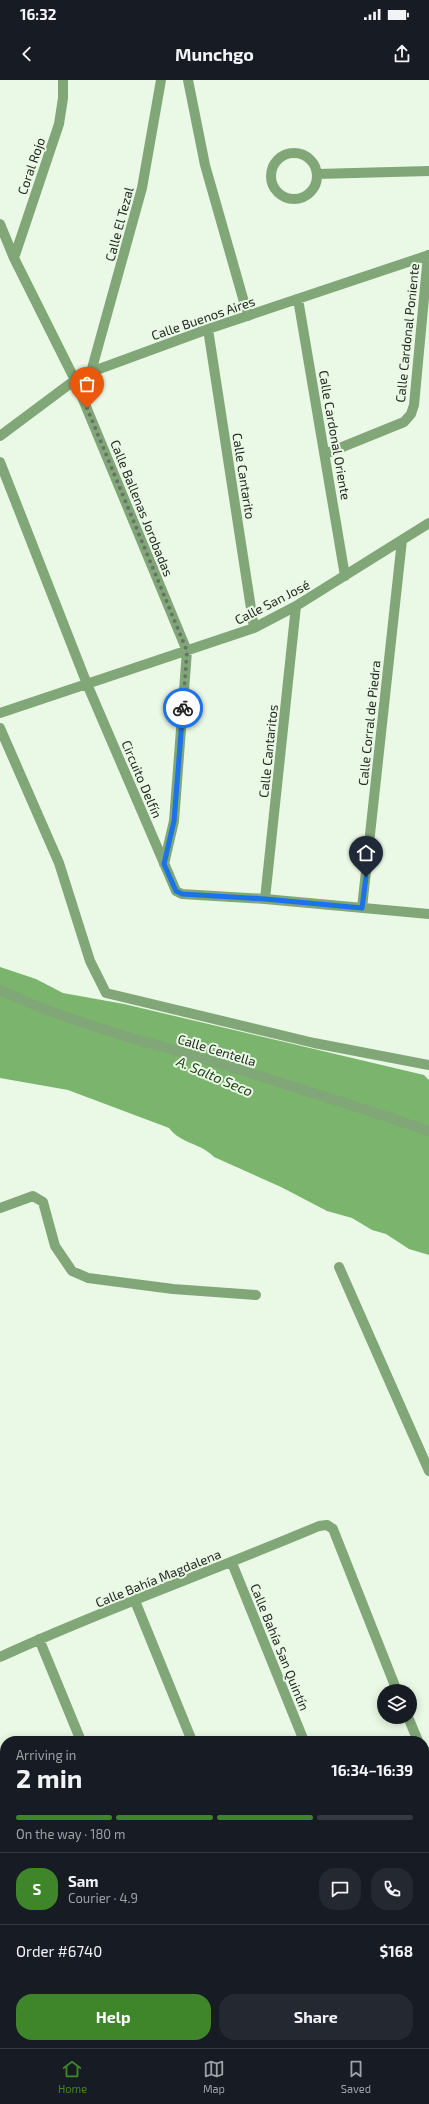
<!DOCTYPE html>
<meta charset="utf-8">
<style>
:root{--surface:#171b24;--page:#242831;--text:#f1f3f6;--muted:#9ea1a6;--line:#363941;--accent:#3f852a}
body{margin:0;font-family:"Exo 2",sans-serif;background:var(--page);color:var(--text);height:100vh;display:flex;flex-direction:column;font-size:15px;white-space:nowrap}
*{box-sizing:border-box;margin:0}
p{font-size:13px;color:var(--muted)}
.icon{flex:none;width:22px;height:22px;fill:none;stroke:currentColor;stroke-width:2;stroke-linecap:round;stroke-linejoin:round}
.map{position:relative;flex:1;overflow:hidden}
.sheet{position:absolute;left:0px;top:1656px;width:429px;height:312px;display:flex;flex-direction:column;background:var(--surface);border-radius:16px 16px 0 0;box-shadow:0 2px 10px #0003}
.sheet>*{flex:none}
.buttons{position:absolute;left:377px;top:1604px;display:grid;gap:8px}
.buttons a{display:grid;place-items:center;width:40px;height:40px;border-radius:50%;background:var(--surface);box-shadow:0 2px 10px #0003;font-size:20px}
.pin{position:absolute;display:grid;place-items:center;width:34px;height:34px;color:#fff;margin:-41px -17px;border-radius:50% 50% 50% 0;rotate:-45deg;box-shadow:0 0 4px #0007}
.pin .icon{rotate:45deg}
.courier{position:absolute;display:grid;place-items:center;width:40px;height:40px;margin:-20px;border:3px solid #1a73e8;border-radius:50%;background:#fff;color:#222;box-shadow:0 1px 5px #0007}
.head em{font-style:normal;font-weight:700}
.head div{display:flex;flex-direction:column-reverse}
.head{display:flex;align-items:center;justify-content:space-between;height:68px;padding:0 16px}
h1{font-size:26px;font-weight:700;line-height:30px}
.bar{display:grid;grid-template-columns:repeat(4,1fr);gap:6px 4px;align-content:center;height:48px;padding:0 16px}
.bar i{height:5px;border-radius:3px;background:var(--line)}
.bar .on{background:var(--accent)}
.bar p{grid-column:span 4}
.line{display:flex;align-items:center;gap:10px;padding:0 16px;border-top:1px solid var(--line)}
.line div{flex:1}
.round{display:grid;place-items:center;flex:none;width:42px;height:42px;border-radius:16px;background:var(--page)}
.action{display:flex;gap:8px;margin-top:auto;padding:8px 16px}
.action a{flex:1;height:46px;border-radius:16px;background:var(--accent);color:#fff;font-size:16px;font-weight:700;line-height:46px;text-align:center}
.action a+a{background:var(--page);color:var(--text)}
.status{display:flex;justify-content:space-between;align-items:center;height:28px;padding:0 20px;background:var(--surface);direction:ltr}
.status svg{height:11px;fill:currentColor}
header{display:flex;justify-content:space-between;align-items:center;height:52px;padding:0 16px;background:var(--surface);font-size:18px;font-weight:700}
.dock{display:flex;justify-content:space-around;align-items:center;height:56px;border-top:1px solid var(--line);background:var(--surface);font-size:11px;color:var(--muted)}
.dock a{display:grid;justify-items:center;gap:2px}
.dock .on{color:var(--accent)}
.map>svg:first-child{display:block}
.built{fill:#dcf0d6}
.green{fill:#a8d89c}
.water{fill:#7bb46d}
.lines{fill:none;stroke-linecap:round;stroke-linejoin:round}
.minor{stroke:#81a677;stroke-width:10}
.done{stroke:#697267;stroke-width:4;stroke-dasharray:0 7.2}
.route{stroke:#1a73e8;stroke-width:5}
.labels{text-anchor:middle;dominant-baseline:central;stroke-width:4;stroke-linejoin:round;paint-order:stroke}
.street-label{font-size:13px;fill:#232922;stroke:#eaf9e6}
.water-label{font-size:14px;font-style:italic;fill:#1e4313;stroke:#eaf9e6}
</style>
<div class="status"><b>16:32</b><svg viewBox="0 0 49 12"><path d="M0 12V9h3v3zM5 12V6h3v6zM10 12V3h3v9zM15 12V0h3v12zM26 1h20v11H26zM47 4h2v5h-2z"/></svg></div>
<header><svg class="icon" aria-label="back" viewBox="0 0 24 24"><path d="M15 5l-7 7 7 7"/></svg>Munchgo<svg class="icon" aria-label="share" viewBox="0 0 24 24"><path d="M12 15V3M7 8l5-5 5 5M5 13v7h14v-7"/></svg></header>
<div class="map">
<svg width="429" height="1968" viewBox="0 0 429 1968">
<rect width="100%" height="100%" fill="#eaf9e6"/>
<!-- built -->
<path class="built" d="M 5,1907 L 5,1963 L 177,1963 L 179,1968 L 0,1968 L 0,1909 Z"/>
<!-- green -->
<path class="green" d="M 429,1728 L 429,1968 L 179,1968 L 177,1963 L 424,1963 L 424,1730 Z"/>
<!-- water -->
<path class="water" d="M 0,887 L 36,899 L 63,913 L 124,924 L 424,995 L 429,1000 L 429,1175 L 409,1169 L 386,1154 L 372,1150 L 352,1138 L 327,1131 L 281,1107 L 214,1077 C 201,1063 181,1064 169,1048 L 68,1010 L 0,998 Z"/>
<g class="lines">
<!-- minor -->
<path class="minor" d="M 188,0 L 205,85 L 248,236
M271 96a23 23 0 1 1 46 0a23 23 0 1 1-46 0Z
M 317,94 L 429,91
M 0,144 L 14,178 L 75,300 L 187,571 L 174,741 L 164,784
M 14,178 L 59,44 L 63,18 L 63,0
M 298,219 L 345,496
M 208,249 L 254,548
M 91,292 L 142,108 L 161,0
M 0,356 L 75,300 L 91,292 L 208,249 L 429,175
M 325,374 L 404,342 L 411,334 L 414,325 L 428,175
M 0,382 L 87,604 L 176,811 L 182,814 L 265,819 L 429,834
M 0,633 L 254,548 L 296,526 L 429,443
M 0,648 L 59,783 L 90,881 L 106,913 L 314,963 L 429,985
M 265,819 L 296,526
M 362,828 L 402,460
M 0,910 C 63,940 133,958 201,978 C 277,1001 353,1025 429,1051
M 0,1128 L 33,1116 L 43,1122 L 55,1166 L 72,1191 L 88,1198 L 173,1209 L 256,1215
M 339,1187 L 429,1391
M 232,1483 L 304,1661
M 135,1521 L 192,1661
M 39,1559 L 81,1661
M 0,1577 C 104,1529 213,1491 319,1446 L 327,1445 L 333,1449 L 397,1611
M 408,1637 L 418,1661
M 424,1673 L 429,1672
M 0,1741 L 5,1754
M 0,1844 L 5,1842"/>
</g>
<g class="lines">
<!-- done -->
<path class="done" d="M 87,328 L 187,571 L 183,628"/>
<!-- route -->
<path class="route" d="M 183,628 L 174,741 L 164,784 L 176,811 L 182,814 L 265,819 L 362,828 L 366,797"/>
</g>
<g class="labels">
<!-- street labels -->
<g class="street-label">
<text transform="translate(31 86) rotate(-71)">Coral Rojo</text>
<text transform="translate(119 144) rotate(-75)">Calle El Tezal</text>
<text transform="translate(203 238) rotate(-19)">Calle Buenos Aires</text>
<text transform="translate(407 253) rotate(-84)">Calle Cardonal Poniente</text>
<text transform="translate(335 355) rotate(80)">Calle Cardonal Oriente</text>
<text transform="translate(244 396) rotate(81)">Calle Cantarito</text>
<text transform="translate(142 428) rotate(68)">Calle Ballenas Jorobadas</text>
<text transform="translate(272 522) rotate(-27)">Calle San José</text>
<text transform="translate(369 643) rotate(-84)">Calle Corral de Piedra</text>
<text transform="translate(268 671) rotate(-84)">Calle Cantaritos</text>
<text transform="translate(142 699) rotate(67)">Circuito Delfín</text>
<text transform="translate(217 970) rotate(17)">Calle Centella</text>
<text transform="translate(158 1498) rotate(-22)">Calle Bahía Magdalena</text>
<text transform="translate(280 1567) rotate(68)">Calle Bahía San Quintín</text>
</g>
<!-- water labels -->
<g class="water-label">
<text transform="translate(215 996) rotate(23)">A. Salto Seco</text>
</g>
</g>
</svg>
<div class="buttons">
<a><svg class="icon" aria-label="layers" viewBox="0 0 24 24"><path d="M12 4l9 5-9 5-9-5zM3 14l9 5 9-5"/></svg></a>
</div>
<div class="pin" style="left:87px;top:328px;background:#ea580c"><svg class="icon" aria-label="bag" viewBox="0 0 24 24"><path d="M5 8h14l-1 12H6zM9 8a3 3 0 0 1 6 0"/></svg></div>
<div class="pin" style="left:366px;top:797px;background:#1f2937"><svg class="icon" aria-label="home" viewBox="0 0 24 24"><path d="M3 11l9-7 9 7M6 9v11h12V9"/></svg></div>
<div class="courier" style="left:183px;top:628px"><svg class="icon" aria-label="bike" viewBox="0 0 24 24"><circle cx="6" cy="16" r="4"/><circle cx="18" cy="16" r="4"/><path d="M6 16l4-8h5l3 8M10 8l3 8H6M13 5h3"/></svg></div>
<section class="sheet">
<div class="head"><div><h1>2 min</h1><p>Arriving in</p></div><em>16:34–16:39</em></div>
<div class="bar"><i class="on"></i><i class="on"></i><i class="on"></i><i></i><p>On the way · 180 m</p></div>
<div class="line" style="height:72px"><b class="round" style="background:var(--accent);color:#fff">S</b><div><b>Sam</b><p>Courier · 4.9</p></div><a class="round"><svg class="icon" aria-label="chat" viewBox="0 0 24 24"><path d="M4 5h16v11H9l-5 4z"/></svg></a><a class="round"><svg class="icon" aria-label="phone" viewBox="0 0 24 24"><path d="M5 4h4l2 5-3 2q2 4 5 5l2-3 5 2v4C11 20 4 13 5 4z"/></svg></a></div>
<div class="line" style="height:52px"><div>Order #6740</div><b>$168</b></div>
<div class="action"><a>Help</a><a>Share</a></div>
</section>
</div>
<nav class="dock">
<a class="on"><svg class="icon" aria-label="home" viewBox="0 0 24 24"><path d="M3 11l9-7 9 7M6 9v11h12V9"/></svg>Home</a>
<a><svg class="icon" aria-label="map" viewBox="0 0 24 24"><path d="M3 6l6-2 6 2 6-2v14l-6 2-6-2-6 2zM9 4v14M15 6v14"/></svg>Map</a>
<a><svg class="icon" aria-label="saved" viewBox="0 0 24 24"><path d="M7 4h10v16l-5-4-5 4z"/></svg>Saved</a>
</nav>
